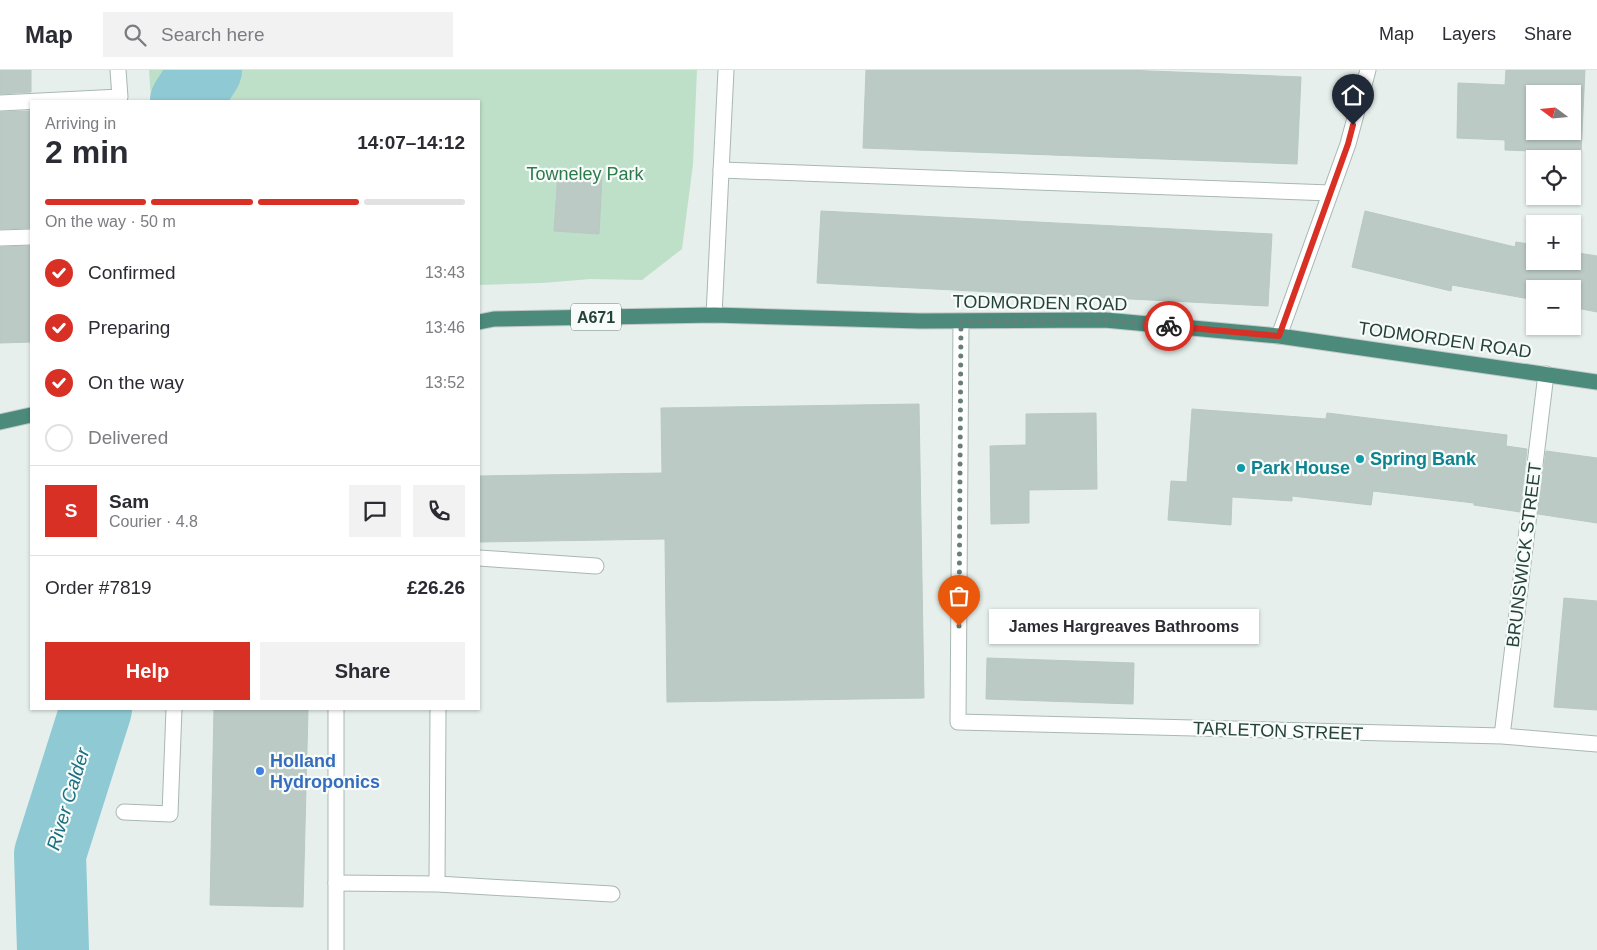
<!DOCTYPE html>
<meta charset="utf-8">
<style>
:root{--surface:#fff;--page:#f2f2f3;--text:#2b2b33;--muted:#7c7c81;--line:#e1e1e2;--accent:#d93025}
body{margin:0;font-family:Helvetica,sans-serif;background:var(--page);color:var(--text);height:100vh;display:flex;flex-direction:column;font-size:19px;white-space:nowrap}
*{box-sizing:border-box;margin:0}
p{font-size:16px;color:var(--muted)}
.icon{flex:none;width:28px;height:28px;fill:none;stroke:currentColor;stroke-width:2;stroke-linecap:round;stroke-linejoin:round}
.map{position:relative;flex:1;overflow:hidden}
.sheet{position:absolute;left:30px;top:30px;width:450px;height:610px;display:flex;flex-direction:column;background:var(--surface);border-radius:0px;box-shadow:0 1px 4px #0004}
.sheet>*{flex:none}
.needle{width:32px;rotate:286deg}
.controls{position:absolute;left:1526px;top:15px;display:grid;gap:10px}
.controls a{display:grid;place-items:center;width:55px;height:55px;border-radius:0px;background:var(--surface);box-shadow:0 1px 4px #0004;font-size:25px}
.pin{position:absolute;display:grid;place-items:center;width:42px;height:42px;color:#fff;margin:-51px -21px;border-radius:50% 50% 50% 0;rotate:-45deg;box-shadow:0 0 5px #0007}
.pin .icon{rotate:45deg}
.courier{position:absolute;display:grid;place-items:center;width:50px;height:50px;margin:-25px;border:4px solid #d93025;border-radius:50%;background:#fff;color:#222;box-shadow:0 1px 6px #0007}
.bubble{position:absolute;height:35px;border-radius:0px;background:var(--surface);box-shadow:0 1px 4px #0004;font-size:16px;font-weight:700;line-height:35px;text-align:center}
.head em{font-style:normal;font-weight:700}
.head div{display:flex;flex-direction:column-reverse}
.head{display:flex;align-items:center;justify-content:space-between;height:85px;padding:0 15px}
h1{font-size:32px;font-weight:700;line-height:38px}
.bar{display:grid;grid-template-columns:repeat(4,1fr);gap:8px 5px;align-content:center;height:60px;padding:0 15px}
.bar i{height:6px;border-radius:4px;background:var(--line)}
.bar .current{background:var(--accent)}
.bar p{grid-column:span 4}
.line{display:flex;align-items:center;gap:12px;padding:0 15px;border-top:1px solid var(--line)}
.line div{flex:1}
.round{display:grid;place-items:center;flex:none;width:52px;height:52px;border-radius:0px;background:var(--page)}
ol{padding:0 15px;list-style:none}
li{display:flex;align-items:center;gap:15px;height:55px}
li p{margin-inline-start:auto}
li .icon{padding:5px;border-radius:50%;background:var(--accent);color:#fff;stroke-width:4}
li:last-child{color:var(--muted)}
li i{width:28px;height:28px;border:2px solid var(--line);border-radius:50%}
.cta{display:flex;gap:10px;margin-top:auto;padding:10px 15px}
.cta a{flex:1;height:58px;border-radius:0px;background:var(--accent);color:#fff;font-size:20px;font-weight:700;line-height:58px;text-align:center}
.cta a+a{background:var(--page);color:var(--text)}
header{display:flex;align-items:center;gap:30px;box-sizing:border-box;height:70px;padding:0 25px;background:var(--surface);border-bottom:1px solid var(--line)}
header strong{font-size:24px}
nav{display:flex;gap:28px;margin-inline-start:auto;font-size:18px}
.search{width:350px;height:45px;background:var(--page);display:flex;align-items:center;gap:12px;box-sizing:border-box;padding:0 18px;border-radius:0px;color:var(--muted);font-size:19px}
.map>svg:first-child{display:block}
.green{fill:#bfe0c8}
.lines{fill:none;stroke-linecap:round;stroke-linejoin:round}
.river{stroke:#8ec9d4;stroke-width:72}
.building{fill:#bbcac4;stroke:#b8c9c2;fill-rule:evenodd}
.service-casing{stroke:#a8b8b2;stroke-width:17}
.minor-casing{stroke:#a8b8b2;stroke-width:17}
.tertiary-casing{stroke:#a8b8b2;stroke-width:17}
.trunk-casing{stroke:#c2cac8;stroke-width:17}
.service{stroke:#fff;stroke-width:15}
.minor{stroke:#fff;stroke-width:15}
.tertiary{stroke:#fff;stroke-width:15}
.trunk{stroke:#4c8a7c;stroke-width:15}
.done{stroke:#687f78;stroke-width:5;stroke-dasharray:0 9}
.route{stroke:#d93025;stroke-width:6}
.culture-dot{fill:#0f9aa8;stroke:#f7fbf9;stroke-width:2}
.shop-dot{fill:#3f7fe0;stroke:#f7fbf9;stroke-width:2}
.labels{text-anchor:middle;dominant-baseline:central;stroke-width:4.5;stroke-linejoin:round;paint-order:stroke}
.shield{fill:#f7fbf9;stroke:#637a73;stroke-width:1}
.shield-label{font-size:16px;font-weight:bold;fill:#24423a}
.park-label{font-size:18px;fill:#2d7a4b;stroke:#f7fbf9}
.street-label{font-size:18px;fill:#24423a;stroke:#f7fbf9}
.culture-label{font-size:18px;font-weight:bold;fill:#0d838f;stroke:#f7fbf9;text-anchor:start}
.shop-label{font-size:18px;font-weight:bold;fill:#366cbe;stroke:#f7fbf9;text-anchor:start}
.water-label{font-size:19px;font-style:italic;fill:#1c6f80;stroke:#f7fbf9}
</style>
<header>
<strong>Map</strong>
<div class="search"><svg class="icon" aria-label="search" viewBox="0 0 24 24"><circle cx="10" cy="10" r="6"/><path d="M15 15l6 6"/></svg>Search here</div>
<nav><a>Map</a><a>Layers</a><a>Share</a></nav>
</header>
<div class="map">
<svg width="1597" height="880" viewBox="0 0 1597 880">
<rect width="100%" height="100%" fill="#e6efeb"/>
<!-- green -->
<path class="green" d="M 149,0 L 697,0 L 693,94 L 682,179 L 642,210 L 591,209 L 542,213 L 479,215 L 479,31 L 151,31 Z"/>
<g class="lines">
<!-- river -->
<path class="river" d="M 186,31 L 206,0
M 53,880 L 50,784 L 96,639"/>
</g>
<!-- building -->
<path class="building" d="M 0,0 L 31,0 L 31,22 L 0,24 Z
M 866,0 L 1125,0 L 1301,7 L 1297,94 L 863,78 Z
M 1506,0 L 1585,0 L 1581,83 L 1505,80 L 1505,70 L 1457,68 L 1458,13 L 1505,15 ZM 1535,24 L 1572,24 L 1572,61 L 1535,61 Z
M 31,41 L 31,158 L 0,159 L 0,42 Z
M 558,103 L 602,105 L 599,164 L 554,161 Z
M 821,141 L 1272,164 L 1268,236 L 817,213 Z
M 1365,141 L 1515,177 L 1516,172 L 1535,175 L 1535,191 L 1572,191 L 1572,182 L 1597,186 L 1597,242 L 1572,237 L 1572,219 L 1535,219 L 1535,230 L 1452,215 L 1451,221 L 1352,197 Z
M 31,176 L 31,272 L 0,273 L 0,177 Z
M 919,334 L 924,628 L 667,632 L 665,469 L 479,472 L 479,406 L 662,403 L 661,338 Z
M 1192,339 L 1326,349 L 1327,343 L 1507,365 L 1506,376 L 1527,379 L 1520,442 L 1474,435 L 1474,433 L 1373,421 L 1371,435 L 1292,426 L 1292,431 L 1232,427 L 1231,455 L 1168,450 L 1171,411 L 1187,412 Z
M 1096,343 L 1097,419 L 1029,420 L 1029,453 L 991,454 L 990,376 L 1026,375 L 1026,344 Z
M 1546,381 L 1597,388 L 1597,453 L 1538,444 Z
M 1564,528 L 1597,531 L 1597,640 L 1554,637 Z
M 987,588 L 1134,593 L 1133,634 L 986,629 Z
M 214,639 L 308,639 L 303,837 L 210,835 Z"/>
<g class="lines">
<defs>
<path id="service" d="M 721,100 L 1330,123
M 0,168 L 31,167
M 479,488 L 596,496
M 124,742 L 170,744 L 174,639
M 336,813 L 437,814 L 438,639
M 437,814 L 612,824"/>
<path id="minor" d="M 0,33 L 120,27 L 118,0
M 714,245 L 726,0
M 961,251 L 958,652 L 1502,666 L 1597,674
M 1279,266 L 1348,74 L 1368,0
M 1502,666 L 1546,304"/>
<path id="tertiary" d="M 336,639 L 336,880"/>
<path id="trunk" d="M 479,252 L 494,249 L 714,245 L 920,251 L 1105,250 L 1279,266 L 1597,312
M 0,352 L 31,345"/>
</defs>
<!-- service casing -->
<use href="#service" class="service-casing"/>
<!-- minor casing -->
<use href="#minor" class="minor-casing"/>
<!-- tertiary casing -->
<use href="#tertiary" class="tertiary-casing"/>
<!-- trunk casing -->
<use href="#trunk" class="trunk-casing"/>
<!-- service -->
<use href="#service" class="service"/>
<!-- minor -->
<use href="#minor" class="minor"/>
<!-- tertiary -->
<use href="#tertiary" class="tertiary"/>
<!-- trunk -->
<use href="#trunk" class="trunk"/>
</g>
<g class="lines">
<!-- done -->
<path class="done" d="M 959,556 L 961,251 L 1106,250 L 1169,256"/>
<!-- route -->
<path class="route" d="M 1169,256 L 1279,266 L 1348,74 L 1353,55"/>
</g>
<!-- markers -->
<g class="culture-dot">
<circle cx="1360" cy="389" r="5"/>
<circle cx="1241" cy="398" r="5"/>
</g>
<circle class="shop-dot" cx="260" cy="701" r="5"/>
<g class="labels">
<!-- shield labels -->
<rect class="shield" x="571" y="233.5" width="50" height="27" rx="4"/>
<g class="shield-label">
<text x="596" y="247">A671</text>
</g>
<!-- park labels -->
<g class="park-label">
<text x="585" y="104">Towneley Park</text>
</g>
<!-- street labels -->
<g class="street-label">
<text transform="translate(1040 233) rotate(1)">TODMORDEN ROAD</text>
<text transform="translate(1445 270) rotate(8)">TODMORDEN ROAD</text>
<text transform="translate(1524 485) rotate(-83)">BRUNSWICK STREET</text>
<text transform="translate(1278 661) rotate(2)">TARLETON STREET</text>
</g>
<!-- culture labels -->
<g class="culture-label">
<text x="1370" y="389">Spring Bank</text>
<text x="1251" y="398">Park House</text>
</g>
<!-- shop labels -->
<g class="shop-label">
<text x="270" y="691">Holland<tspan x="270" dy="21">Hydroponics</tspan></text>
</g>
<!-- water labels -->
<g class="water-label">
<text transform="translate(68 729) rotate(-73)">River Calder</text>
</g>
</g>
</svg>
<div class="controls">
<a><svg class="needle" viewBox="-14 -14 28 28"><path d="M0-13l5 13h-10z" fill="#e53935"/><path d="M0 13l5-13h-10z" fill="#7c7c81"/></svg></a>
<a><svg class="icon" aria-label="locate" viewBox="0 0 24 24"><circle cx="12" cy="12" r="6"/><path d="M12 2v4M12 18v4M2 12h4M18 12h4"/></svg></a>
<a>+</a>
<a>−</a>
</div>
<div class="pin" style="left:959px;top:556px;background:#ea580c"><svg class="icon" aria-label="bag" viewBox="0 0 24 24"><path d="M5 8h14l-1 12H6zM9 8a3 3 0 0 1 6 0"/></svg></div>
<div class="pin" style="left:1353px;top:55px;background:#1f2937"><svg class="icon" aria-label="home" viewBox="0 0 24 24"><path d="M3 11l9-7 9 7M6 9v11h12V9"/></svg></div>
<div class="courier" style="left:1169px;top:256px"><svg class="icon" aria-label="bike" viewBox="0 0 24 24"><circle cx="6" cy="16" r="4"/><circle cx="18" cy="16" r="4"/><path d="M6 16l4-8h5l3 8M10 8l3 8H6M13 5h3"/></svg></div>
<div class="bubble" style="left:989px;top:539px;width:270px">James Hargreaves Bathrooms</div>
<section class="sheet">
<div class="head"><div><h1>2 min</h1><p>Arriving in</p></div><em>14:07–14:12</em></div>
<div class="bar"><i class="current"></i><i class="current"></i><i class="current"></i><i></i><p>On the way · 50 m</p></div>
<ol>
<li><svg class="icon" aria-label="check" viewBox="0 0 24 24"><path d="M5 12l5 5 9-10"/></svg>Confirmed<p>13:43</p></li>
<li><svg class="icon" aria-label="check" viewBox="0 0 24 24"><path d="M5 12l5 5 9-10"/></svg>Preparing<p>13:46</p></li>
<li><svg class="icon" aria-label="check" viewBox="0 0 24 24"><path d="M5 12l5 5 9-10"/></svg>On the way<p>13:52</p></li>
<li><i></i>Delivered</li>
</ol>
<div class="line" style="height:90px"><b class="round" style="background:var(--accent);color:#fff">S</b><div><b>Sam</b><p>Courier · 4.8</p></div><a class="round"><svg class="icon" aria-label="chat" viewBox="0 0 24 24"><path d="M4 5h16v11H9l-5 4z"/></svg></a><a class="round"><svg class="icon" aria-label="phone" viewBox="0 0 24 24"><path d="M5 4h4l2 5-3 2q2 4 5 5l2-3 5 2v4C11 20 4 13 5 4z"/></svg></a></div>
<div class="line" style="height:65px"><div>Order #7819</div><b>£26.26</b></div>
<div class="cta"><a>Help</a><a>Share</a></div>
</section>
</div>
